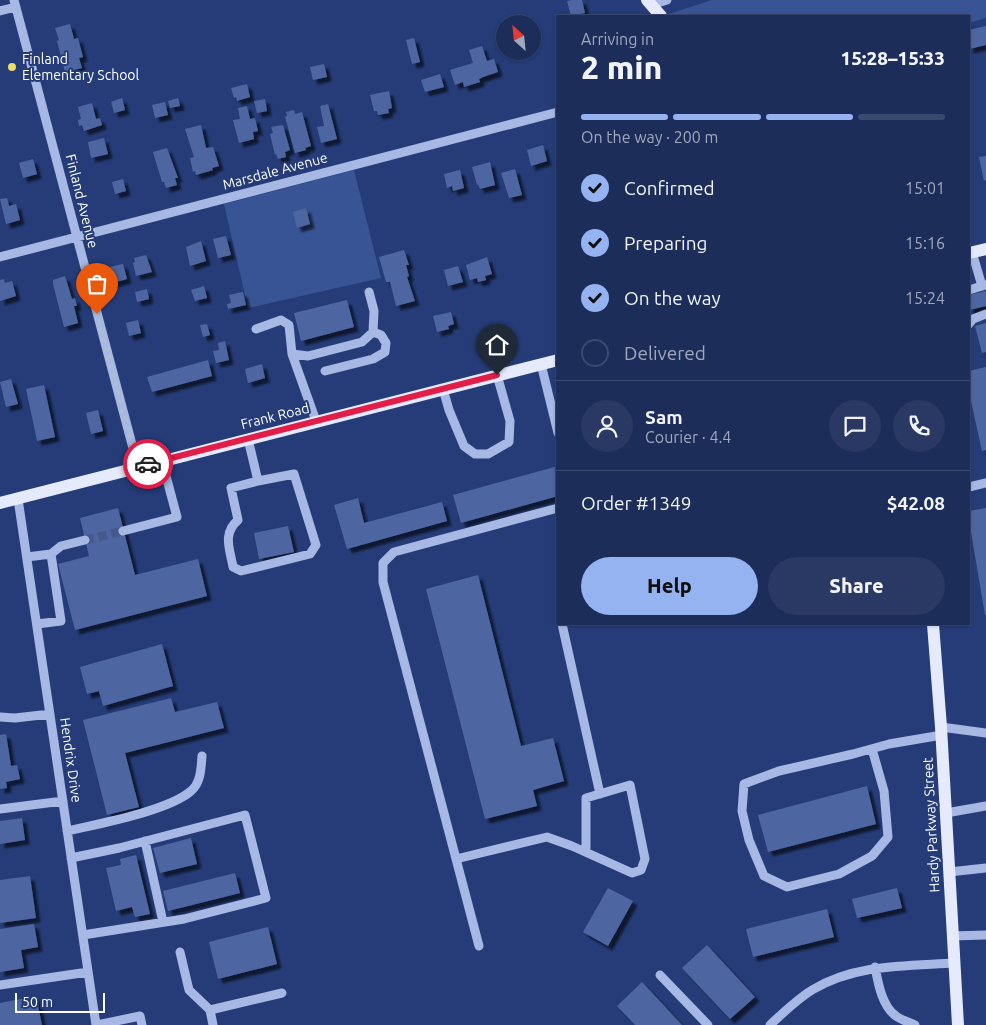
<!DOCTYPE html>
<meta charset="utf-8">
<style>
:root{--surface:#1c2d5a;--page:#293963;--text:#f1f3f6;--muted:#a0a8bb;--line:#3a4970;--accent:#95b2f1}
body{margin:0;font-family:Ubuntu,sans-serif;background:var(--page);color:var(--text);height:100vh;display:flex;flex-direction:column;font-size:19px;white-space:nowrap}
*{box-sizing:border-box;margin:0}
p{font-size:16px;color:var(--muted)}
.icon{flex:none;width:28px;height:28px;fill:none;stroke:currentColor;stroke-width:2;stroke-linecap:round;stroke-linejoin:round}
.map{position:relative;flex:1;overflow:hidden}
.drawer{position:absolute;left:556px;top:15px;width:414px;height:610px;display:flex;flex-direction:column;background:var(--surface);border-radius:0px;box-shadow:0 1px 4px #0004,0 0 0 1px var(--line)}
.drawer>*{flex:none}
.needle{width:32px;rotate:333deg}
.tools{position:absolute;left:496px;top:15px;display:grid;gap:10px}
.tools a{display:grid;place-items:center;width:45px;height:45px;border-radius:50%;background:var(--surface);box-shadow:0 1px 4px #0004,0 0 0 1px var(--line);font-size:25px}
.scale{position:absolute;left:15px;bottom:12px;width:90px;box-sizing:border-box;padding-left:5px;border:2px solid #fff;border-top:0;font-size:14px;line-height:18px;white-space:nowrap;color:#fff;-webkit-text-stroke:4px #253c78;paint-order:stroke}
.pin{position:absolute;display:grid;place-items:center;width:42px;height:42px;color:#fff;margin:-51px -21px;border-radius:50% 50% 50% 0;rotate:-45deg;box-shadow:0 0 5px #0007}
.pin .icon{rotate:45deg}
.courier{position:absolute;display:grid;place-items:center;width:50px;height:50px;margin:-25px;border:4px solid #e11d48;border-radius:50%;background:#fff;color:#222;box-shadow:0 1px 6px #0007}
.head em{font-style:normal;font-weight:800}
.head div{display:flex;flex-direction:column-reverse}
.head{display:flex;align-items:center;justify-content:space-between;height:85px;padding:0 25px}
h1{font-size:32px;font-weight:800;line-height:38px}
.bar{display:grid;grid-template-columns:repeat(4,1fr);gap:8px 5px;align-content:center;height:60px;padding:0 25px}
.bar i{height:6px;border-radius:4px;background:var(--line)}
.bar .selected{background:var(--accent)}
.bar p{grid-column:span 4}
.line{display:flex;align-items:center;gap:12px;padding:0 25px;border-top:1px solid var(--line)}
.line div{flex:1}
.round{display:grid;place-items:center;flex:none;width:52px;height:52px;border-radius:26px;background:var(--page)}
ol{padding:0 25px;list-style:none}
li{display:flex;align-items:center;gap:15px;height:55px}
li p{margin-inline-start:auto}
li .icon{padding:5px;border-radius:50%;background:var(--accent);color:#111;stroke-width:4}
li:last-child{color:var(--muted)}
li i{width:28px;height:28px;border:2px solid var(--line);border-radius:50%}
.primary-button{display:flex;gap:10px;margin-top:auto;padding:10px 25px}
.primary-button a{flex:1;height:58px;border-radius:30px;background:var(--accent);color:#111;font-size:20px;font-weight:800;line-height:58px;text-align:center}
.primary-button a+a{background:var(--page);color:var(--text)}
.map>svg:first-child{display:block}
.green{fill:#385495}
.building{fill:#4d66a1;filter:url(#shadow)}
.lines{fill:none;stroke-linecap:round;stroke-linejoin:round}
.minor-tunnel{stroke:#46598c;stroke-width:9;stroke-dasharray:9 4.5;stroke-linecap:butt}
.minor{stroke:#a6b8e3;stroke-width:9}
.major{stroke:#e5ebfc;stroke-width:12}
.done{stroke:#b3bbd0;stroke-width:5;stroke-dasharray:0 9}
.route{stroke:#e11d48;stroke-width:6}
.poi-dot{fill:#eddb6b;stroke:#253c78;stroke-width:2}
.labels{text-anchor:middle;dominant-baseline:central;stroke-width:4;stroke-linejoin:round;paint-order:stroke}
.poi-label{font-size:14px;fill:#fff;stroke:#253c78;text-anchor:start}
.street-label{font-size:14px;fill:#fff;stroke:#253c78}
</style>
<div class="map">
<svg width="986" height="1025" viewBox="0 0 986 1025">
<defs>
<filter id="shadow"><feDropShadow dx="4.5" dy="4.5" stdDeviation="1" flood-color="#0009"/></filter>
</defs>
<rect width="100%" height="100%" fill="#253c78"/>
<!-- green -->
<path class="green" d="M 712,0 L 986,0 L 986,18 L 969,23 L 969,16 L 672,16 L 669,14 Z
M 354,170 L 381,278 L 248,308 L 224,204 Z"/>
<!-- building -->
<path class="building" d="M 572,0 L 582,0 L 585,13 L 571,16 L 567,1 Z
M 70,24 L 74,39 L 78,38 L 83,57 L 79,58 L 82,68 L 65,72 L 57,41 L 59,40 L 55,28 Z
M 986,26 L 986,45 L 969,49 L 969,30 Z
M 414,38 L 420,62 L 412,64 L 406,40 Z
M 482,46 L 487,61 L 494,59 L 498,72 L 483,77 L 479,79 L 480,82 L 464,87 L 463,82 L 455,85 L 450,70 L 473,63 L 469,50 Z
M 324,64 L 327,77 L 313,80 L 310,67 Z
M 440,74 L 444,87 L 425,92 L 421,80 Z
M 247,84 L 250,97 L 237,101 L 236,97 L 234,98 L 231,88 Z
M 389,91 L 392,108 L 388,109 L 389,113 L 378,115 L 377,111 L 374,111 L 370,95 Z
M 122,98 L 125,110 L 114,113 L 111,102 Z
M 178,98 L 180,106 L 170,108 L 168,101 Z
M 265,99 L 267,111 L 257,113 L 254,101 Z
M 165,102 L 168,115 L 155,118 L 152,105 Z
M 92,103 L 96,119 L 100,118 L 102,125 L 84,131 L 82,125 L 79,126 L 78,120 L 81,119 L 78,107 Z
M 328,104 L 337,139 L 321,143 L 317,127 L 324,126 L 320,106 Z
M 247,106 L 250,119 L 255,118 L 258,131 L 253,132 L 254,139 L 239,143 L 233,120 L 240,119 L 238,108 Z
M 294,110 L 295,114 L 302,112 L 311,146 L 305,148 L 306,150 L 295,153 L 285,117 L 287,116 L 286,112 Z
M 201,125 L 206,148 L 213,147 L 219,166 L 212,168 L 213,170 L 196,175 L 195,171 L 193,172 L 190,158 L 194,157 L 185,129 Z
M 283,125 L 290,150 L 285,152 L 286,157 L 278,159 L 276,154 L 275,155 L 270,134 L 273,133 L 271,127 Z
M 104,138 L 108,154 L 91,158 L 88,142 Z
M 543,145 L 547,161 L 531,166 L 527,150 Z
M 167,148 L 178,178 L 175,178 L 177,185 L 166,188 L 164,182 L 162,182 L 153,152 Z
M 986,156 L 986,180 L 984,181 L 979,157 Z
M 33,159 L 37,174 L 23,178 L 19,163 Z
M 490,162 L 495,185 L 480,189 L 478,184 L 477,185 L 472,167 Z
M 515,169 L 522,195 L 509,198 L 501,173 Z
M 460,170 L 464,188 L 453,191 L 452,186 L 447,188 L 444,174 Z
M 123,179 L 126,191 L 115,194 L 112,182 Z
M 7,198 L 9,206 L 16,204 L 20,220 L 6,224 L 0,199 Z
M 306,208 L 310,224 L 297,228 L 293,212 Z
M 226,236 L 231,255 L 218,258 L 213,239 Z
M 201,241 L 206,261 L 190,266 L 186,247 Z
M 404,250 L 409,265 L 406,265 L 409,276 L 407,277 L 415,301 L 396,306 L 390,282 L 386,282 L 379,257 Z
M 146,255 L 152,272 L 136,276 L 133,263 L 135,262 L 134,258 Z
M 487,257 L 492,274 L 485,276 L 486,280 L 478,282 L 477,278 L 470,280 L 466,265 Z
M 123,264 L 127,279 L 105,285 L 101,269 Z
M 458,266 L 463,282 L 448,286 L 444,270 Z
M 65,276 L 72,299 L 75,298 L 77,306 L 74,306 L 78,323 L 64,327 L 53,284 L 53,280 Z
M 4,279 L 5,283 L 12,281 L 16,296 L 0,301 L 0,280 Z
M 204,286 L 207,298 L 195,301 L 191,290 Z
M 147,289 L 149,299 L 137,302 L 135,292 Z
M 986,291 L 986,306 L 969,310 L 969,295 Z
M 243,292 L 246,305 L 228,309 L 227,304 L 231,303 L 229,295 Z
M 347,300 L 354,327 L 301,341 L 294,313 Z
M 451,312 L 454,324 L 448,326 L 449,329 L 437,332 L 433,316 Z
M 138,320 L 141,333 L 129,336 L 126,323 Z
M 986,323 L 986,352 L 982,353 L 975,326 Z
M 207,324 L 210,335 L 203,337 L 200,325 Z
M 225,341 L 229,360 L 216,363 L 213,351 L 219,350 L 218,343 Z
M 208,360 L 212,376 L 152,392 L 147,377 Z
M 262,364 L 265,378 L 248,383 L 245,369 Z
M 986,367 L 986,450 L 982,451 L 969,392 L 969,371 Z
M 11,379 L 18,404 L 6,407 L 0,382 Z
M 44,385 L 55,437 L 37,441 L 26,389 Z
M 98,410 L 103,431 L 91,434 L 86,413 Z
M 558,466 L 558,496 L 461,523 L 453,495 Z
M 358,498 L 364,523 L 442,502 L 447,521 L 347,549 L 334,505 Z
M 118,508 L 135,575 L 198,559 L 207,596 L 75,630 L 58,564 L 89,556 L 80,518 Z
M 986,508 L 986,615 L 985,615 L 969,520 L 969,511 Z
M 288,526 L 294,552 L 259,559 L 254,533 Z
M 478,575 L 521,746 L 553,738 L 564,781 L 533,790 L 537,806 L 485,819 L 426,589 Z
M 162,644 L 173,686 L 103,706 L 99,691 L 87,694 L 80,667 Z
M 171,698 L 175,712 L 217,702 L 224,728 L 125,753 L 139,807 L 107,815 L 83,720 Z
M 6,734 L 11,766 L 17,765 L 20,779 L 6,782 L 7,788 L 0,789 L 0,735 Z
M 867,786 L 876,824 L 768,852 L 758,815 Z
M 22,818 L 25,840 L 0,844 L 0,821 Z
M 191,838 L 197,864 L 160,873 L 153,848 Z
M 136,855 L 150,914 L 135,917 L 132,907 L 116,911 L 106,868 L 121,865 L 120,859 Z
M 235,873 L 240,893 L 168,911 L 163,891 Z
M 30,876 L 36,918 L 0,923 L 0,880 Z
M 608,888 L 633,901 L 608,946 L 583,932 Z
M 897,888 L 902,908 L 857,918 L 852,899 Z
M 827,909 L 834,937 L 753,957 L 746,929 Z
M 34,924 L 38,947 L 21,950 L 24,968 L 0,972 L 0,929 Z
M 268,927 L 277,964 L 218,979 L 209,942 Z
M 707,945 L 755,997 L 730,1019 L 682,968 Z
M 642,982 L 682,1025 L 635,1025 L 617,1006 Z
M 36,996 L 42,1025 L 0,1025 L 0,1003 Z"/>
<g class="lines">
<!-- minor-tunnel -->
<path class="minor-tunnel" d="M 85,540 L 123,531"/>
<!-- minor -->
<path class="minor" d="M 14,0 L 138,467
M 651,5 L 667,0
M 0,11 L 16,7
M 972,252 L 982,286
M 0,257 L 558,112
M 969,290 L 985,285
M 969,324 L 973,319 L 986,314
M 256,329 L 281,320 L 289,325 L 292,354 L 316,421
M 292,354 L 308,356 L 362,342 L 373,332 L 374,311 L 369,292
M 541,364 L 558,433
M 325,371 L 373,359 L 385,352 L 386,343 L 381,335 L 373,332
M 443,389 L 449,410 L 464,446 L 475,454 L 488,454 L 509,442 L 510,421 L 497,375
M 248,439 L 258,481 L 231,488 L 238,520 C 222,534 230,549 233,567 L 241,571 L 310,554 L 316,545 L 294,474 L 258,481
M 969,487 L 986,483
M 18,499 L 96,1025
M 123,531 L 177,517 L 162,461
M 51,554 L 61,546 L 85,540
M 27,557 L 51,554 L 61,621 L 37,624
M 562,624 L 600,794
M 0,717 L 15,718 L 50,714
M 941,727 L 986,733
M 872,749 L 884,791 L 888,837 L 872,856 L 839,874 L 787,887 L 764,876 L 749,840 L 742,811 L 744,784 L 779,771 L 853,754 L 889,744 L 942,735
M 0,809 L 63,801
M 946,813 L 986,806
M 67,831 C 98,824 168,811 191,791 C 201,783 201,768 202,756
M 145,841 L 163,922
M 71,858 L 119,848 L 245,815 L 266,898 L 184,919 L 83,935
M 456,859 L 547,837 L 572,846 L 632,873 L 641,870 L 645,859 L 630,785 L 586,798 L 586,852
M 949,872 L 986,868
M 952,936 L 986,935
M 479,946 L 383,582 L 383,563 L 394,552 L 558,508
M 180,952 L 189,990 L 210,1010
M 875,967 C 878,983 882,1006 896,1016 C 901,1020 909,1022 915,1025
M 660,975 L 708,1025
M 0,985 L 88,972
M 97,1025 L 140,1016 L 142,1025
M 213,1025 L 210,1010 L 282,993
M 770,1025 C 783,1013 796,1000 812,990 C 855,964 905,966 954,963"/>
<!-- major -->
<path class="major" d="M 647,0 L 661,16
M 969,253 L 986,249
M 0,503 L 558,360
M 933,624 L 941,727 L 958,1025"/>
</g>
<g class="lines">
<!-- done -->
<path class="done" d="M 97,314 L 138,467 L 148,464"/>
<!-- route -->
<path class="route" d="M 148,464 L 497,375"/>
</g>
<!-- markers -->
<circle class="poi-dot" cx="12" cy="67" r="5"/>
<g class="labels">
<!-- poi labels -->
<g class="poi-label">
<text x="22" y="59">Finland<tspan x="22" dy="16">Elementary School</tspan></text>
</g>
<!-- street labels -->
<g class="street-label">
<text transform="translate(275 171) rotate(-15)">Marsdale Avenue</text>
<text transform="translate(82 201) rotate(76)">Finland Avenue</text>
<text transform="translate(275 416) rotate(-14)">Frank Road</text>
<text transform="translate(71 760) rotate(82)">Hendrix Drive</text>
<text transform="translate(931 825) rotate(-93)">Hardy Parkway Street</text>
</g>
</g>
</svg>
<div class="tools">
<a><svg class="needle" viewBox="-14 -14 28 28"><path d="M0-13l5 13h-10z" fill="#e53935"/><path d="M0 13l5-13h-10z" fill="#a0a8bb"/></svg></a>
</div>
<div class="scale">50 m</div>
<div class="pin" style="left:97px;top:314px;background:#ea580c"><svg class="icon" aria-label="bag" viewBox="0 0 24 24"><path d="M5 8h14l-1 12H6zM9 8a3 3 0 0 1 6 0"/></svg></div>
<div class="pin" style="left:497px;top:375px;background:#1f2937"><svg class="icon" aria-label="home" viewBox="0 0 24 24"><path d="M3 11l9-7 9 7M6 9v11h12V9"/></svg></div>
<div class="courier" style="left:148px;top:464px"><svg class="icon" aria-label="car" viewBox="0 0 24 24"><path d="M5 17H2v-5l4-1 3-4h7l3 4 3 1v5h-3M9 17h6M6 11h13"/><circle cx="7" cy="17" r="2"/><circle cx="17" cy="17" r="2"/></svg></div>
<section class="drawer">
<div class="head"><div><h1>2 min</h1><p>Arriving in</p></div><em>15:28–15:33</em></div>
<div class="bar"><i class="selected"></i><i class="selected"></i><i class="selected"></i><i></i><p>On the way · 200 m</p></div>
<ol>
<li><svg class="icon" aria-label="check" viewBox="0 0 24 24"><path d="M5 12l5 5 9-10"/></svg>Confirmed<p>15:01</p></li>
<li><svg class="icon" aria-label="check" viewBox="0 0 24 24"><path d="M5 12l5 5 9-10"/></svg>Preparing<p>15:16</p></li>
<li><svg class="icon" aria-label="check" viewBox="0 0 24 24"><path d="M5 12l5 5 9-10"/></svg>On the way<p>15:24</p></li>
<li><i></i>Delivered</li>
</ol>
<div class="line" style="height:90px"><a class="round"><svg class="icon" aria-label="person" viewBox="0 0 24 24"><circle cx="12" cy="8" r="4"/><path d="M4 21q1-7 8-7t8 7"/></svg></a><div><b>Sam</b><p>Courier · 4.4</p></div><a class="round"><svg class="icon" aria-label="chat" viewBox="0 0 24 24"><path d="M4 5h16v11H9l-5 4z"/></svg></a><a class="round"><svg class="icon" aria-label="phone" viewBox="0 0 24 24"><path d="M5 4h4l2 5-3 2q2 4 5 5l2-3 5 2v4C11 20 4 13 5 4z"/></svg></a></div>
<div class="line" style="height:65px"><div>Order #1349</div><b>$42.08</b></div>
<div class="primary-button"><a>Help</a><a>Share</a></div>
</section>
</div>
